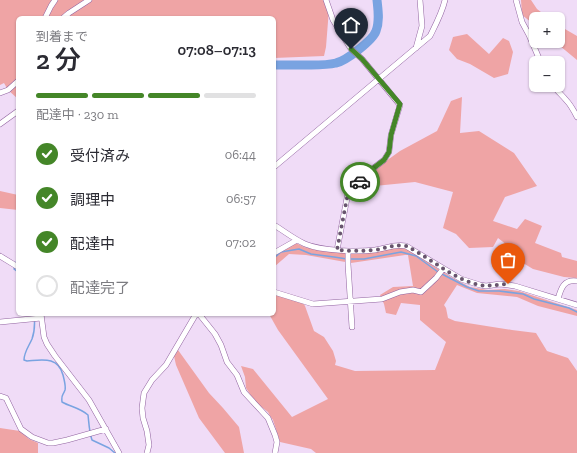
<!DOCTYPE html>
<html lang="ja">
<meta charset="utf-8">
<style>
:root{--surface:#fff;--page:#f2f2f3;--text:#2b2b33;--muted:#7c7c81;--line:#e1e1e2;--accent:#448628}
body{margin:0;font-family:"Zilla Slab","Noto Sans JP",serif;background:var(--page);color:var(--text);height:100vh;display:flex;flex-direction:column;font-size:15px;white-space:nowrap}
*{box-sizing:border-box;margin:0}
p{font-size:13px;color:var(--muted)}
.icon{flex:none;width:22px;height:22px;fill:none;stroke:currentColor;stroke-width:2;stroke-linecap:round;stroke-linejoin:round}
.map{position:relative;flex:1;overflow:hidden}
.sheet{position:absolute;left:16px;top:16px;width:260px;height:300px;display:flex;flex-direction:column;background:var(--surface);border-radius:6px;box-shadow:0 1px 3px #0004}
.sheet>*{flex:none}
.buttons{position:absolute;left:529px;top:12px;display:grid;gap:8px}
.buttons a{display:grid;place-items:center;width:36px;height:36px;border-radius:6px;background:var(--surface);box-shadow:0 1px 3px #0004;font-size:20px}
.pin{position:absolute;display:grid;place-items:center;width:34px;height:34px;color:#fff;margin:-41px -17px;border-radius:50% 50% 50% 0;rotate:-45deg;box-shadow:0 0 4px #0007}
.pin .icon{rotate:45deg}
.courier{position:absolute;display:grid;place-items:center;width:40px;height:40px;margin:-20px;border:3px solid #448628;border-radius:50%;background:#fff;color:#222;box-shadow:0 1px 5px #0007}
.overview em{font-style:normal;font-weight:600}
.overview div{display:flex;flex-direction:column-reverse}
.overview{display:flex;align-items:center;justify-content:space-between;height:68px;padding:0 20px}
h1{font-size:26px;font-weight:600;line-height:30px}
.bar{display:grid;grid-template-columns:repeat(4,1fr);gap:6px 4px;align-content:center;height:48px;padding:0 20px}
.bar i{height:5px;border-radius:3px;background:var(--line)}
.bar .current{background:var(--accent)}
.bar p{grid-column:span 4}
ol{padding:0 20px;list-style:none}
li{display:flex;align-items:center;gap:12px;height:44px}
li p{margin-inline-start:auto}
li .icon{padding:4px;border-radius:50%;background:var(--accent);color:#fff;stroke-width:4}
li:last-child{color:var(--muted)}
li i{width:22px;height:22px;border:2px solid var(--line);border-radius:50%}
.map>svg:first-child{display:block}
.green{fill:#efa4a5}
.lines{fill:none;stroke-linecap:round;stroke-linejoin:round}
.stream{stroke:#79a3e1;stroke-width:1.5}
.river{stroke:#79a3e1;stroke-width:9}
.minor-casing{stroke:#9163a0;stroke-width:6}
.minor{stroke:#fff;stroke-width:5}
.done{stroke:#68556e;stroke-width:4;stroke-dasharray:0 7.2}
.route{stroke:#448628;stroke-width:5}
</style>
<div class="map">
<svg width="577" height="453" viewBox="0 0 577 453">
<rect width="100%" height="100%" fill="#f0dcf7"/>
<!-- green -->
<path class="green" d="M 0,0 L 326,0 L 329,9 L 326,47 L 324,56 L 274,58 L 274,18 L 18,18 L 18,99 L 8,90 L 4,83 L 0,85 Z
M 521,0 L 531,0 L 537,9 L 550,19 L 536,19 L 536,26 L 522,15 Z
M 558,25 L 577,36 L 577,60 L 554,41 L 558,41 Z
M 467,34 L 489,54 L 503,38 L 509,41 L 513,52 L 508,74 L 494,78 L 470,64 L 457,59 L 449,50 L 453,37 Z
M 462,97 L 460,133 L 479,131 L 514,153 L 537,186 L 505,197 L 493,221 L 517,229 L 525,219 L 542,226 L 535,243 L 561,253 L 562,257 L 577,261 L 577,278 L 564,277 L 533,269 L 523,263 L 515,249 L 507,245 L 498,238 L 493,247 L 469,248 L 456,234 L 443,228 L 453,192 L 415,182 L 354,188 L 364,177 L 400,151 L 437,131 L 451,101 Z
M 0,191 L 18,195 L 18,210 L 0,208 Z
M 296,243 L 304,247 L 321,251 L 363,254 L 399,247 L 405,248 L 451,277 L 470,287 L 488,290 L 505,289 L 519,291 L 577,310 L 577,316 L 538,306 L 517,297 L 477,293 L 457,285 L 444,305 L 446,308 L 448,318 L 455,321 L 512,330 L 536,333 L 547,351 L 568,358 L 577,371 L 577,453 L 316,453 L 311,449 L 280,442 L 273,420 L 270,416 L 268,412 L 255,402 L 246,388 L 245,377 L 241,366 L 253,369 L 292,417 L 328,399 L 278,330 L 269,314 L 274,314 L 274,290 L 299,297 L 305,306 L 314,331 L 324,337 L 333,351 L 336,361 L 335,365 L 355,371 L 435,370 L 446,342 L 420,320 L 420,305 L 401,303 L 396,315 L 386,313 L 384,304 L 380,295 L 393,287 L 413,286 L 408,255 L 405,255 L 351,263 L 306,255 L 289,254 L 274,267 L 274,256 L 276,253 Z
M 178,350 L 209,393 L 223,408 L 239,427 L 244,453 L 225,453 L 199,418 L 176,365 L 174,356 Z
M 0,428 L 20,431 L 29,439 L 38,443 L 38,453 L 0,453 Z"/>
<g class="lines">
<!-- stream -->
<path class="stream" d="M 18,257 L 14,269 L 18,272
M 274,258 L 281,252 L 299,249 L 311,254 L 334,257 L 347,259 L 364,259 L 401,252 L 416,256 L 438,272 L 467,287 L 479,291 L 499,291 L 523,294 L 534,299 L 569,308 L 577,312
M 34,314 C 35,323 35,331 32,339 C 29,346 24,352 24,360 L 27,361 C 42,360 58,356 63,375 C 64,379 66,386 65,390 C 63,396 61,394 62,402 C 71,407 80,408 88,415 C 89,423 89,431 92,440 L 109,448 L 115,453"/>
<!-- river -->
<path class="river" d="M 274,65 C 286,65 299,65 311,65 C 319,65 328,65 336,63 C 346,61 373,40 376,31 C 380,21 378,10 377,0"/>
<defs>
<path id="minor" d="M 326,0 L 333,20 L 351,49 L 362,59 L 400,105 L 391,135 L 389,152 L 384,160 L 371,170 L 348,193 L 337,250
M 516,0 L 522,22 L 529,35 L 541,63
M 45,18 L 51,6 L 55,0
M 63,18 L 69,13 L 89,0
M 416,48 L 422,26 L 420,0
M 553,85 C 557,91 562,95 566,100 C 571,105 574,111 577,117
M 0,93 L 8,90 L 18,81
M 0,124 L 18,111
M 274,167 L 430,36 C 436,24 442,13 445,0
M 274,225 C 284,231 294,239 305,244 C 322,251 357,252 375,250 C 387,248 394,244 406,246 L 461,279 L 480,285 L 486,286 L 500,284 L 515,286 L 577,305
M 348,251 L 348,264 L 352,327
M 274,253 L 297,240
M 0,256 L 18,267
M 274,292 L 313,304 L 382,299 L 400,292 L 413,290 L 421,292 L 436,278 L 443,269
M 558,299 C 561,288 564,279 577,281
M 41,314 L 44,337 L 47,344 L 55,356 L 89,400 L 119,453
M 199,314 L 215,334 L 221,345 L 227,362 L 237,375 L 244,392 L 268,418 L 275,435 L 277,442 L 275,453
M 0,322 L 41,318
M 0,396 L 6,398 L 21,429 L 32,437 L 48,443 L 53,443 L 67,440 L 106,429
M 147,453 L 149,445 L 147,431 L 143,418 L 142,408 L 144,393 L 152,380 L 166,365 L 196,314"/>
</defs>
<!-- minor casing -->
<use href="#minor" class="minor-casing"/>
<!-- minor -->
<use href="#minor" class="minor"/>
</g>
<g class="lines">
<!-- done -->
<path class="done" d="M 360,182 L 348,193 L 337,250 C 349,251 362,251 375,250 C 387,248 393,244 406,246 C 431,258 452,279 480,285 C 489,287 498,284 508,284"/>
<!-- route -->
<path class="route" d="M 351,49 L 362,59 L 400,104 L 391,135 L 389,152 L 384,160 L 371,170 L 360,182"/>
</g>
</svg>
<div class="buttons">
<a>+</a>
<a>−</a>
</div>
<div class="pin" style="left:508px;top:284px;background:#ea580c"><svg class="icon" aria-label="bag" viewBox="0 0 24 24"><path d="M5 8h14l-1 12H6zM9 8a3 3 0 0 1 6 0"/></svg></div>
<div class="pin" style="left:351px;top:49px;background:#1f2937"><svg class="icon" aria-label="home" viewBox="0 0 24 24"><path d="M3 11l9-7 9 7M6 9v11h12V9"/></svg></div>
<div class="courier" style="left:360px;top:182px"><svg class="icon" aria-label="car" viewBox="0 0 24 24"><path d="M5 17H2v-5l4-1 3-4h7l3 4 3 1v5h-3M9 17h6M6 11h13"/><circle cx="7" cy="17" r="2"/><circle cx="17" cy="17" r="2"/></svg></div>
<section class="sheet">
<div class="overview"><div><h1>2 分</h1><p>到着まで</p></div><em>07:08–07:13</em></div>
<div class="bar"><i class="current"></i><i class="current"></i><i class="current"></i><i></i><p>配達中 · 230 m</p></div>
<ol>
<li><svg class="icon" aria-label="check" viewBox="0 0 24 24"><path d="M5 12l5 5 9-10"/></svg>受付済み<p>06:44</p></li>
<li><svg class="icon" aria-label="check" viewBox="0 0 24 24"><path d="M5 12l5 5 9-10"/></svg>調理中<p>06:57</p></li>
<li><svg class="icon" aria-label="check" viewBox="0 0 24 24"><path d="M5 12l5 5 9-10"/></svg>配達中<p>07:02</p></li>
<li><i></i>配達完了</li>
</ol>
</section>
</div>
